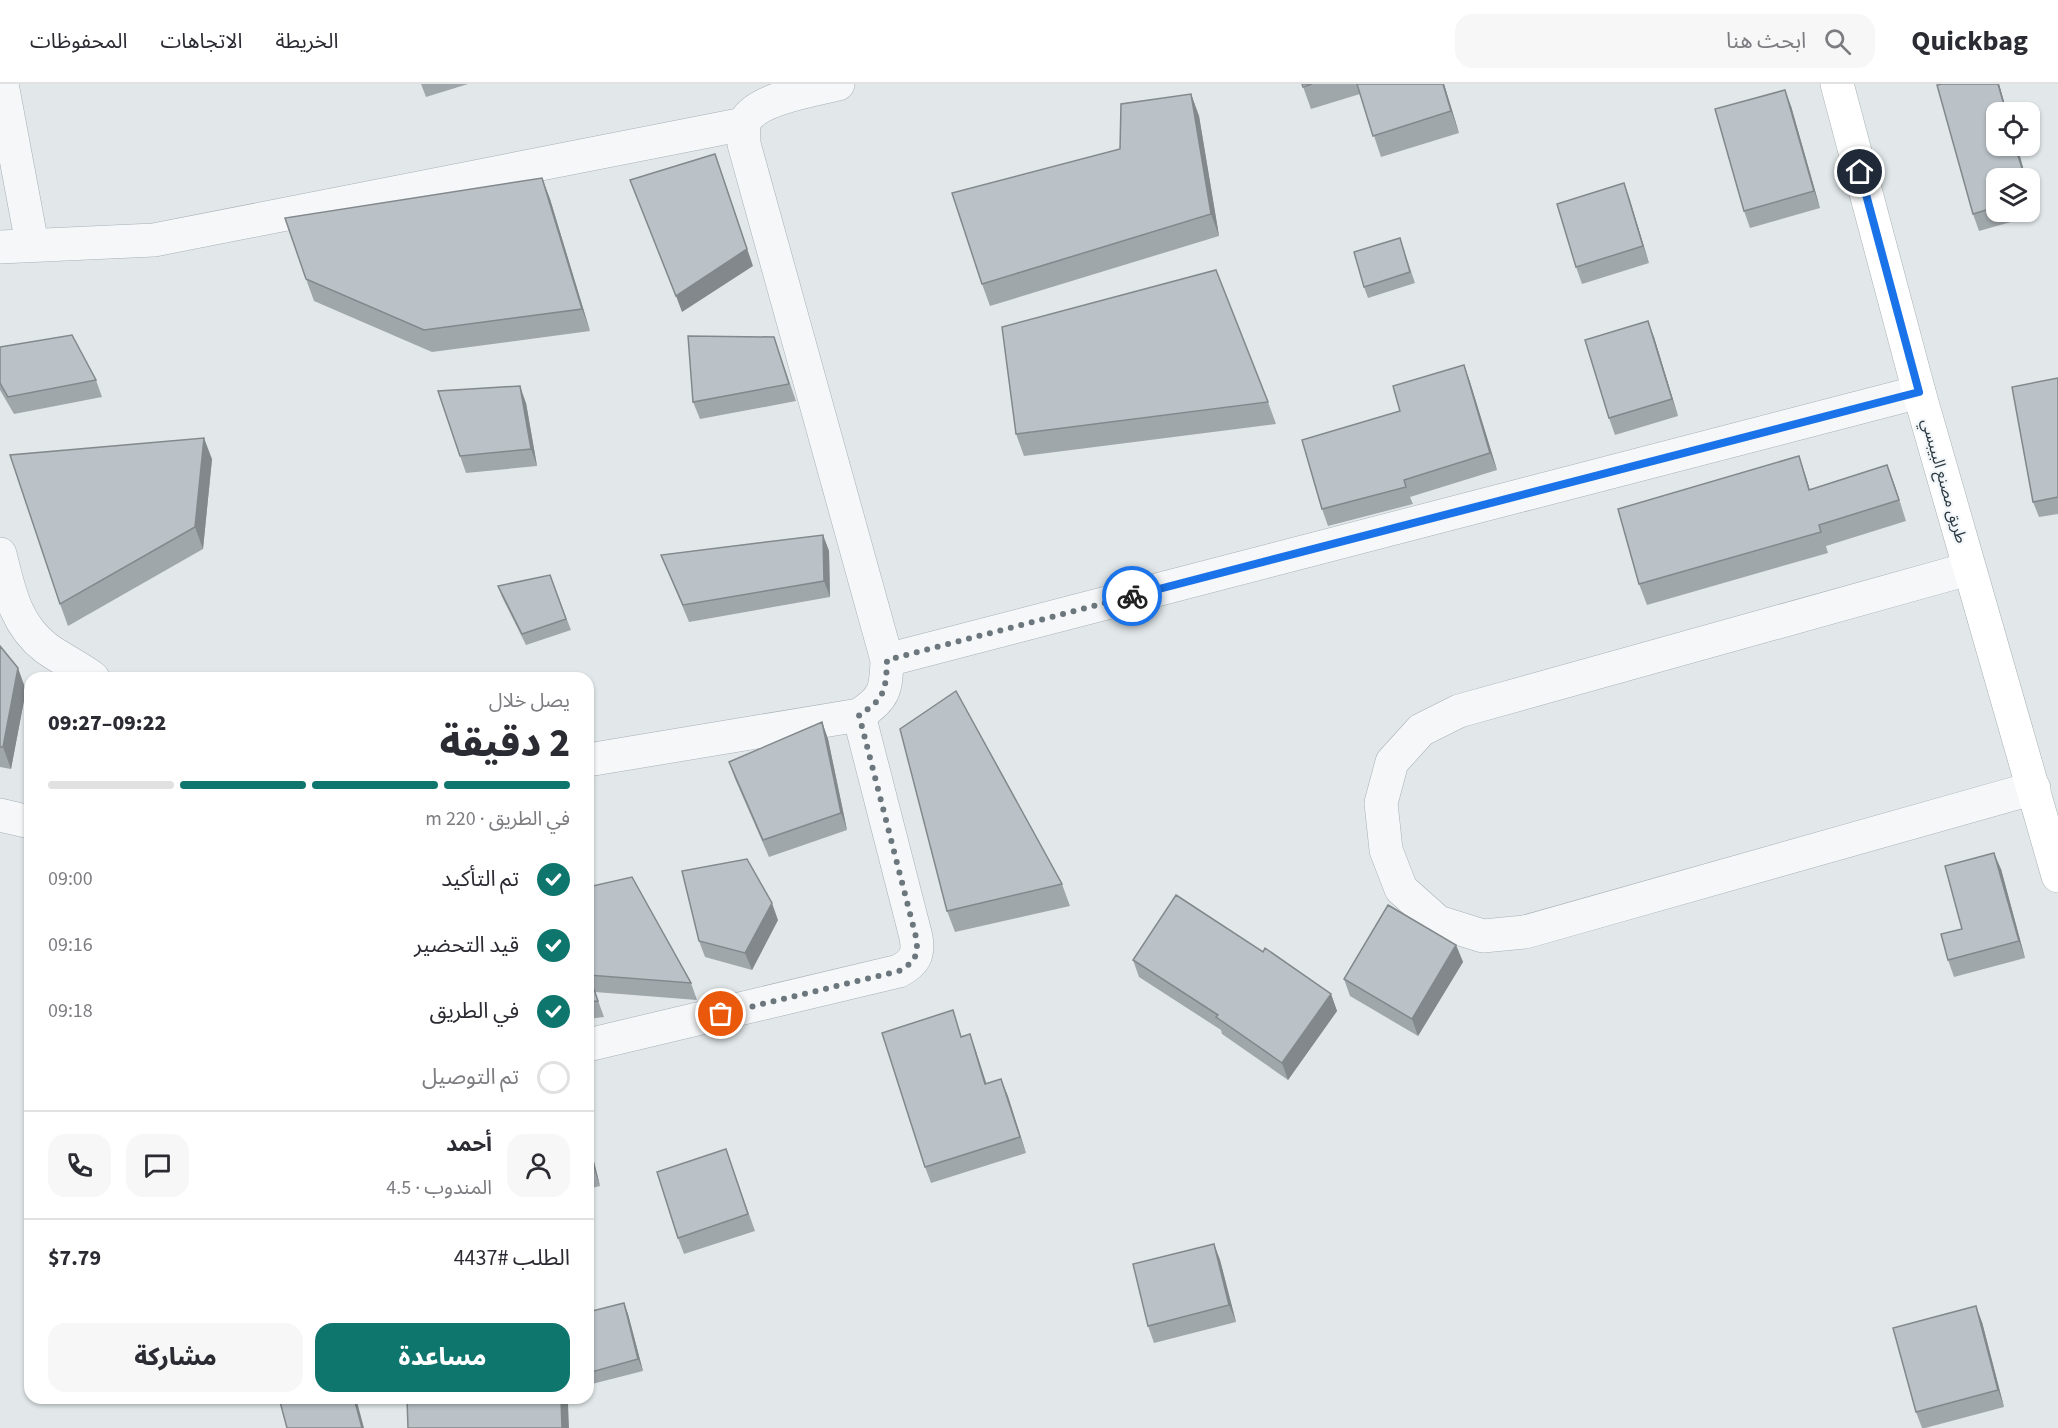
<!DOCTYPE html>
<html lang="ar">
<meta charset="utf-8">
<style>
:root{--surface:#fff;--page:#f7f7f7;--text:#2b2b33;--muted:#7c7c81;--line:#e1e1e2;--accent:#0f766e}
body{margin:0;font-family:"Source Sans 3","Noto Sans Arabic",sans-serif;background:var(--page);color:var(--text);direction:rtl;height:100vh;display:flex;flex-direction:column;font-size:22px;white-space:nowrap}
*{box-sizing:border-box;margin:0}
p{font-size:20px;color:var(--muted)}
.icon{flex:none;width:33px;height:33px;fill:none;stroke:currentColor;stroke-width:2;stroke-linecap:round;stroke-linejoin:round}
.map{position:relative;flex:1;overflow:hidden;direction:ltr}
.panel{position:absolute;left:24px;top:588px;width:570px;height:732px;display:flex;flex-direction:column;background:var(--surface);border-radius:18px;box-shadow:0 2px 4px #0004;direction:rtl}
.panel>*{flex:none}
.buttons{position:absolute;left:1986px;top:18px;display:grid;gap:12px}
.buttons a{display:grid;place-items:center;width:54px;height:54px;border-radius:12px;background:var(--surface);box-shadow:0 2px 4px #0004;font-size:30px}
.pin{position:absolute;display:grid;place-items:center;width:51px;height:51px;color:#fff;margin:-26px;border:3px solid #fff;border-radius:50%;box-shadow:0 2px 6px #0007}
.courier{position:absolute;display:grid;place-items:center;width:60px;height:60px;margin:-30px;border:4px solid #1a73e8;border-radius:50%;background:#fff;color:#222;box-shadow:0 2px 8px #0007}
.head em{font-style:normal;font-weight:800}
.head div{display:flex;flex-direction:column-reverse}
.head{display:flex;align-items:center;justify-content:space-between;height:102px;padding:0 24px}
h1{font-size:39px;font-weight:800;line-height:45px}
.bar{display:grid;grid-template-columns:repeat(4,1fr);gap:9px 6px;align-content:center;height:72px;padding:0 24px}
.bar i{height:8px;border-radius:4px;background:var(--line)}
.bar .active{background:var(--accent)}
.bar p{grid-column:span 4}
.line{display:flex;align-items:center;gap:15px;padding:0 24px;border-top:2px solid var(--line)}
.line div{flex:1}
.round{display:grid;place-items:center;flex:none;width:63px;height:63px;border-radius:18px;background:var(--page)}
ol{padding:0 24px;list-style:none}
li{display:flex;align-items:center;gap:18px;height:66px}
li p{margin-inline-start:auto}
li .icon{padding:6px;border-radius:50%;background:var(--accent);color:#fff;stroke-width:4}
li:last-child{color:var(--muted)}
li i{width:33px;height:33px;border:3px solid var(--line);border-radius:50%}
.action{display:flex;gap:12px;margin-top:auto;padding:12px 24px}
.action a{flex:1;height:69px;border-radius:18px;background:var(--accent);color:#fff;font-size:24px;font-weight:800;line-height:69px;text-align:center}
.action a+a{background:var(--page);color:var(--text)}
header{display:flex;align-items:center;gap:36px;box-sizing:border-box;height:84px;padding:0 30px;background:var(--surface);border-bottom:2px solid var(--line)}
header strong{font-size:28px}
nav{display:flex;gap:33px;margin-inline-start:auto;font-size:21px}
.search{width:420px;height:54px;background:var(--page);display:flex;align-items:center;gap:15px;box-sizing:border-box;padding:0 21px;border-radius:18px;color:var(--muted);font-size:22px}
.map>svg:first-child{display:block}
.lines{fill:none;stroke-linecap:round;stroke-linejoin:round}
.street-casing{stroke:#a7b0b4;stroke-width:34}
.secondary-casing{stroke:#a7b0b4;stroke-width:34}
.street{stroke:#f5f7f9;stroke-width:33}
.secondary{stroke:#fff;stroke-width:33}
.wall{fill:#a0a7ab}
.shaded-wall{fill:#82888b}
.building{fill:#bac2c7;stroke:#82888b;stroke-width:1.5}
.done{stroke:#6b767d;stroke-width:6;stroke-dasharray:0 10.8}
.route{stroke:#1a73e8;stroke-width:8}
.labels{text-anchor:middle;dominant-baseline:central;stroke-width:4.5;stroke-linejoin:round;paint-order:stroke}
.street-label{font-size:16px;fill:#2b3942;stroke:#f2f6f8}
</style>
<header>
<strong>Quickbag</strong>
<div class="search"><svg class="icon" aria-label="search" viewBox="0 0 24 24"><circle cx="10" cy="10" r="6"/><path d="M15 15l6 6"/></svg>ابحث هنا</div>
<nav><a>الخريطة</a><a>الاتجاهات</a><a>المحفوظات</a></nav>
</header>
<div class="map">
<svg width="2058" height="1344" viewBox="0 0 2058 1344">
<rect width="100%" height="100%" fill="#e2e8ea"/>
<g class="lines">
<defs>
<path id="street" d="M 2,0 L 32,160
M 0,163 L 154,156 L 744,40
M 0,470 C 9,506 15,540 46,564 C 61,575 79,583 93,594
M 1968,485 L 1459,627 L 1421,646 L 1392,678 L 1381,719 L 1386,766 L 1401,805 L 1438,838 L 1483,852 L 1525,848 L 2034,704
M 887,576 L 1919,308
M 588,676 L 859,631 C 885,614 886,606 887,576 L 744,60 C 744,55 743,47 744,41 C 751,15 814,6 838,0
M 0,731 L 30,738
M 588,961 L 899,887 C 915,878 919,871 916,853 L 859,631"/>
<path id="secondary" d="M 1837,0 L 1919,308 L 2058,792"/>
</defs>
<!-- street casing -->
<use href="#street" class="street-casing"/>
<!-- secondary casing -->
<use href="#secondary" class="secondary-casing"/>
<!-- street -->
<use href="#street" class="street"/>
<!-- secondary -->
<use href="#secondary" class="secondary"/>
</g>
<!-- wall -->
<path class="wall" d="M 421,0 L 468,0 L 426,13 Z
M 1302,0 L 1444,0 L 1459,49 L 1381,73 L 1360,10 L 1311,25 Z
M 1942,0 L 1999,0 L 2007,28 L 1996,62 L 2017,62 L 2026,94 L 1996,94 L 1996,128 L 2030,128 L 2030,107 L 2036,131 L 1979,147 L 1973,130 Z
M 1191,10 L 1199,32 L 1219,152 L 990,222 L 982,200 L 1120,65 Z
M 1791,22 L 1820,124 L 1750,144 L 1744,127 Z
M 542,94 L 550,115 L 590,247 L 432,268 L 314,217 L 306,195 Z
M 1624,99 L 1649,179 L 1582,200 L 1576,183 Z
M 1404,166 L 1415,199 L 1368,214 L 1364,203 Z
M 774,253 L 796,317 L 700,335 L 693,318 Z
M 1654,253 L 1678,332 L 1615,351 L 1609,334 Z
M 0,263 L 96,296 L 102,313 L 14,330 L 0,306 Z
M 1464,281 L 1470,298 L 1497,386 L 1410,413 L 1413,420 L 1328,442 L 1322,425 L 1400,327 Z
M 2058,294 L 2058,430 L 2039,433 L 2033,418 Z
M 1268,318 L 1276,340 L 1024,372 L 1016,350 Z
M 526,319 L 537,382 L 466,389 L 460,372 Z
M 1799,372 L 1810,406 L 1887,381 L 1906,437 L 1826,462 L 1828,469 L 1647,521 L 1639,500 Z
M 212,375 L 203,465 L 68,542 L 60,520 Z
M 823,451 L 829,467 L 830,513 L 689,538 L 668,488 L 661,471 Z
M 550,491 L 571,546 L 526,561 L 502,513 L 498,502 Z
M 0,562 L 26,606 L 11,685 L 0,683 Z
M 822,638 L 828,655 L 847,746 L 769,773 L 735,695 L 729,678 Z
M 2001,785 L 2025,874 L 1954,893 L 1948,876 L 1962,845 Z
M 1062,800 L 1070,822 L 955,848 L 947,827 Z
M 588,803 L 691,899 L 697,916 L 595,908 L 604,933 L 588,935 Z
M 778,836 L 752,886 L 705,873 L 699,857 Z
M 1456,861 L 1463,878 L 1418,952 L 1350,912 L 1344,895 Z
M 1263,868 L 1331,910 L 1337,927 L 1288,996 L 1222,950 L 1221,946 L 1139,893 L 1133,876 Z
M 970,950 L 986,1000 L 1001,995 L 1026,1069 L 931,1099 L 925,1083 L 962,952 Z
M 588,1053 L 600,1102 L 588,1105 Z
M 726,1065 L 755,1147 L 684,1170 L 678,1154 Z
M 1214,1160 L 1220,1176 L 1236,1238 L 1154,1259 L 1148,1242 Z
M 624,1219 L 628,1230 L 643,1287 L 588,1301 L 588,1228 Z
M 1982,1238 L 2004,1323 L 1925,1344 L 1922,1344 L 1916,1328 Z"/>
<!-- shaded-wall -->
<path class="shaded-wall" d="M 1443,0 L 1444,0 L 1459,49 L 1451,27 Z
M 1998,0 L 1999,0 L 2007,28 L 2006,28 Z
M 1785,6 L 1791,22 L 1820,124 L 1814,107 Z
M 1191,10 L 1199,32 L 1219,152 L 1211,130 Z
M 2015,62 L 2017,62 L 2026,94 L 2025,94 Z
M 721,87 L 753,182 L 682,228 L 676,212 Z
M 542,94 L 550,115 L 590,247 L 582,225 Z
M 1624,99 L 1630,116 L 1649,179 L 1643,162 Z
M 2030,107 L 2036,131 L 2030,112 Z
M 1648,237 L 1654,253 L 1678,332 L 1672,315 Z
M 1464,281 L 1470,298 L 1497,386 L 1490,369 Z
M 520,302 L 526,319 L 537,382 L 531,365 Z
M 204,354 L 212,375 L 203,465 L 195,443 Z
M 1799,372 L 1806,393 L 1816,427 L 1809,406 Z
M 1887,381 L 1895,402 L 1906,437 L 1899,416 Z
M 823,451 L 829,467 L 830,513 L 824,497 Z
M 18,584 L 26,606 L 11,685 L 3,663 Z
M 822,638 L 828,655 L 847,746 L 841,729 Z
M 1994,769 L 2001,785 L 2025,874 L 2019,857 Z
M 772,819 L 778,836 L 752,886 L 745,869 Z
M 1456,861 L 1463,878 L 1418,952 L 1412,935 Z
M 1331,910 L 1337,927 L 1288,996 L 1282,979 Z
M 970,950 L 976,967 L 992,1017 L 985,1000 Z
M 1001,995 L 1008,1012 L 1026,1069 L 1020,1053 Z
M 588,1053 L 600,1102 L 594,1085 L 588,1061 Z
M 1214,1160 L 1220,1176 L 1236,1238 L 1229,1221 Z
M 624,1219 L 628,1230 L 643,1287 L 638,1275 Z
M 1976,1222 L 1982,1238 L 2004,1323 L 1998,1306 Z
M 354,1314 L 356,1314 L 364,1344 L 362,1344 Z
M 561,1314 L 566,1314 L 568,1320 L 569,1344 L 562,1344 Z"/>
<!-- building -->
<path class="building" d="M 1302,0 L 1312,0 L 1303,3 Z
M 1357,0 L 1443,0 L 1451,27 L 1373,52 Z
M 1942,0 L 1998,0 L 2006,28 L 1996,28 L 1996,62 L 2015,62 L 2025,94 L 1996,94 L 1996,123 L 1973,130 L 1937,1 Z
M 1785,6 L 1814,107 L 1744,127 L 1715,25 Z
M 1191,10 L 1211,130 L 982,200 L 952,109 L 1120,65 L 1121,20 Z
M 715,70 L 747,165 L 676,212 L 630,96 Z
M 542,94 L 582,225 L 424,246 L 306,195 L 285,134 Z
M 1624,99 L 1643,162 L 1576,183 L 1557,120 Z
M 1400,154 L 1410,188 L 1364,203 L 1354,168 Z
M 1216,186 L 1268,318 L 1016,350 L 1002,243 Z
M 1648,237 L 1672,315 L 1609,334 L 1585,256 Z
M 72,251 L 96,296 L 8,313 L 0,299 L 0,263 Z
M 688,252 L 774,253 L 789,300 L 693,318 Z
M 1464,281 L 1490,369 L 1404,396 L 1406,403 L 1322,425 L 1302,356 L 1400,327 L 1393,302 Z
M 2058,294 L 2058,413 L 2033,418 L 2012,303 Z
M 520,302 L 531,365 L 460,372 L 438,307 Z
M 204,354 L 195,443 L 60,520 L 10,371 Z
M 1799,372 L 1809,406 L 1887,381 L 1899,416 L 1819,441 L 1821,448 L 1639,500 L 1618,425 Z
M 823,451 L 824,497 L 683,521 L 661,471 Z
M 550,491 L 566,535 L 522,550 L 498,502 Z
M 0,562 L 18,584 L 3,663 L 0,663 Z
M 956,607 L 1062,800 L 947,827 L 900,645 Z
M 822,638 L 841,729 L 763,756 L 729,678 Z
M 1994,769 L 2019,857 L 1948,876 L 1941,850 L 1962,845 L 1945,782 Z
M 747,775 L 772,819 L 745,869 L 699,857 L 682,787 Z
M 632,793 L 691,899 L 589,891 L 598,917 L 588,918 L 588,803 Z
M 1176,811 L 1263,868 L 1265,864 L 1331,910 L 1282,979 L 1216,933 L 1218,931 L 1133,876 Z
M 1388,821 L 1456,861 L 1412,935 L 1344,895 Z
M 953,926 L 961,953 L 970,950 L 985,1000 L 1001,995 L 1020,1053 L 925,1083 L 882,949 Z
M 588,1061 L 594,1085 L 588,1087 Z
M 726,1065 L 748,1130 L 678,1154 L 657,1088 Z
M 1214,1160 L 1229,1221 L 1148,1242 L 1133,1180 Z
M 624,1219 L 638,1275 L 588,1289 L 588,1228 Z
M 1976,1222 L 1998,1306 L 1916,1328 L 1893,1244 Z
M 279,1314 L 354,1314 L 362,1344 L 287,1344 Z
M 407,1314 L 561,1314 L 562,1344 L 408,1344 Z"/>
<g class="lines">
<!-- done -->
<path class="done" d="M 721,930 L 899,887 C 915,878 919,871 916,853 L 859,631 C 885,615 886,606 887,576 L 1132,512"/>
<!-- route -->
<path class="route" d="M 1132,512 L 1919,308 L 1860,88"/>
</g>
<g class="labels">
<!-- street labels -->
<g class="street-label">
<text transform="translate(1944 397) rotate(74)">طريق مصنع البيبسي</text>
</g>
</g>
</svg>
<div class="buttons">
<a><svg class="icon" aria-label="locate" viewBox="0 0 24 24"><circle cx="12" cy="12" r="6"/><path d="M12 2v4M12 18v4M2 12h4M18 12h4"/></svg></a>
<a><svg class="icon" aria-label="layers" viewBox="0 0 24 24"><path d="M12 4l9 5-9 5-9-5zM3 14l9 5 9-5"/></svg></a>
</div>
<div class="pin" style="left:721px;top:930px;background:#ea580c"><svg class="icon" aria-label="bag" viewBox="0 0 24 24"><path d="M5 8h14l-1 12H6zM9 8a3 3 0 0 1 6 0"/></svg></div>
<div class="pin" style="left:1860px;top:88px;background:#1f2937"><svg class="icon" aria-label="home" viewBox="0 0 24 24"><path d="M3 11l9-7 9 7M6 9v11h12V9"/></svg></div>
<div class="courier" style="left:1132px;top:512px"><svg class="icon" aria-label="bike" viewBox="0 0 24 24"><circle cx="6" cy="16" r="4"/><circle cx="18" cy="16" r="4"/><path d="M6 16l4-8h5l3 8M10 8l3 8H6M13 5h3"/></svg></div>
<section class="panel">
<div class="head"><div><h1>2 دقيقة</h1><p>يصل خلال</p></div><em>09:22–09:27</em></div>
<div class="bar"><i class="active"></i><i class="active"></i><i class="active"></i><i></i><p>في الطريق · 220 m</p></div>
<ol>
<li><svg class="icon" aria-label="check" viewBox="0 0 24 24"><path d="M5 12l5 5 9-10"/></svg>تم التأكيد<p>09:00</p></li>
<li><svg class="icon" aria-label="check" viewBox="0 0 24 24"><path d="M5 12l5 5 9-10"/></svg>قيد التحضير<p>09:16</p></li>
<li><svg class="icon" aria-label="check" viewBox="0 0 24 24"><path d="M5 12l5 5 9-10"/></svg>في الطريق<p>09:18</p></li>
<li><i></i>تم التوصيل</li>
</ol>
<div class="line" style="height:108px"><a class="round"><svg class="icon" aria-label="person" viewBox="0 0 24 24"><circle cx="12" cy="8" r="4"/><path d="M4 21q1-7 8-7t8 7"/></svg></a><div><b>أحمد</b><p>المندوب · 4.5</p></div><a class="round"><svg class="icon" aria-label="chat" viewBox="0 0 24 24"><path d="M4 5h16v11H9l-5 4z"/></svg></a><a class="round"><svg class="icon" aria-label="phone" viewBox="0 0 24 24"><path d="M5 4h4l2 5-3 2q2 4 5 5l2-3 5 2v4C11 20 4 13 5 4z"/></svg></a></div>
<div class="line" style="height:78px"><div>الطلب #4437</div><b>$7.79</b></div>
<div class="action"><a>مساعدة</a><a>مشاركة</a></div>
</section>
</div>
